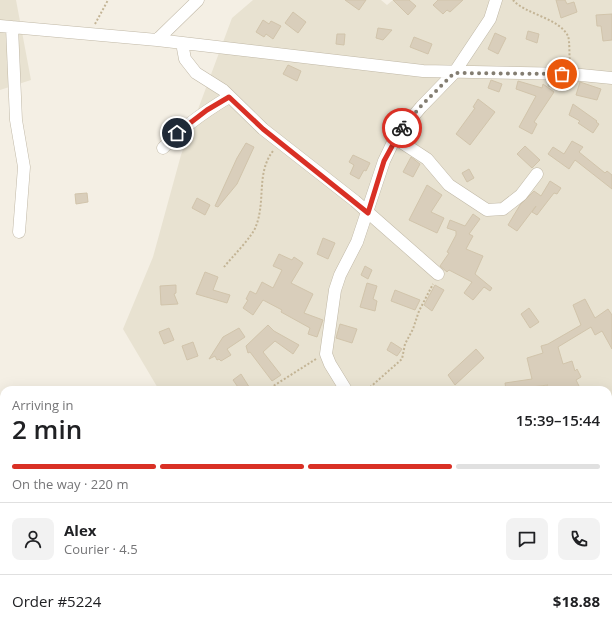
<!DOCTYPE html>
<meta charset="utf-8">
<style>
:root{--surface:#fff;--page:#f2f2f2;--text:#202124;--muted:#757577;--line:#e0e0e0;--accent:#d93025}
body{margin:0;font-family:"Open Sans",sans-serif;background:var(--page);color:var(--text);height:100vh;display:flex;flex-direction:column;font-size:15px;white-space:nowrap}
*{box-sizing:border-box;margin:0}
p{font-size:13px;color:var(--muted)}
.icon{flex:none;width:22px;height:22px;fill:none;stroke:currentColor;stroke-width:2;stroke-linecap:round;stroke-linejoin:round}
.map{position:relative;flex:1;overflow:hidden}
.panel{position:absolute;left:0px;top:386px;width:612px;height:248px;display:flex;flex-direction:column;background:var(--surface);border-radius:12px 12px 0 0;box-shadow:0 4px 16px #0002}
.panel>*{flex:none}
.pin{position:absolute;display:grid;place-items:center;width:34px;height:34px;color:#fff;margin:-17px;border:2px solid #fff;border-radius:50%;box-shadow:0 1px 4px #0007}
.courier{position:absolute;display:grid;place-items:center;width:40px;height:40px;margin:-20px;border:3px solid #d93025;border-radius:50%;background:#fff;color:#222;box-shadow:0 1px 5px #0007}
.head em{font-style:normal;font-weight:600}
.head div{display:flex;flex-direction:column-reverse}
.head{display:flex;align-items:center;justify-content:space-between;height:68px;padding:0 12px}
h1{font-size:26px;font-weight:600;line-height:30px}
.bar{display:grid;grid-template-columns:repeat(4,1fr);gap:6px 4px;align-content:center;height:48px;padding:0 12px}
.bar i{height:5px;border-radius:3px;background:var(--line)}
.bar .current{background:var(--accent)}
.bar p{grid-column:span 4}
.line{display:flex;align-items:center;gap:10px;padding:0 12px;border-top:1px solid var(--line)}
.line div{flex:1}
.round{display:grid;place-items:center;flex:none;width:42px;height:42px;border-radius:8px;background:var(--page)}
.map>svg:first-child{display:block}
.residential{fill:#e8e2d1}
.building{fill:#d9cebb;stroke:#d1c4ab}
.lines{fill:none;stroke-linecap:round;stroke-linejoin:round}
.minor-casing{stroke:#c0b8a6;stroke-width:13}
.path{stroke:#c3b495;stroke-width:2;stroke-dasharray:2 2;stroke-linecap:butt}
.minor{stroke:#fff;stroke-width:12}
.done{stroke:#837d71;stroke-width:4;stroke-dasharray:0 7.2}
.route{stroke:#d93025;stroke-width:5}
</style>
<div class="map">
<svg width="612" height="634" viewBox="0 0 612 634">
<rect width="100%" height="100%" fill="#f4efe4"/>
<!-- residential -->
<path class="residential" d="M 0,0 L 16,0 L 31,80 L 0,90 Z
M 253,0 L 381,0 L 387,5 L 393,0 L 612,0 L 612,425 L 608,426 L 608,390 L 159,390 L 123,329 L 153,257 L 181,155 L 232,18 Z
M 612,434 L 612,634 L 475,634 L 475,630 L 608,630 L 608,436 Z"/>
<!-- building -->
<path class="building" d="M 345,0 L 366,0 L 359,10 Z
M 393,0 L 409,0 L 416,6 L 408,15 Z
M 438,0 L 463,0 L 450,12 L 447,10 L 443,14 L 433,5 Z
M 556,0 L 565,0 L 567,4 L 574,2 L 577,12 L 561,18 Z
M 293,12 L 306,22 L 298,33 L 285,23 Z
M 612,14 L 612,40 L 603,41 L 601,26 L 597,26 L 596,15 Z
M 263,20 L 269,24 L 271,21 L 281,26 L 273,39 L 266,34 L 264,37 L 256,32 Z
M 378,28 L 392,30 L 383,40 L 376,38 Z
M 528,31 L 539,34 L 537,43 L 526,39 Z
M 495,33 L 506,38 L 498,54 L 488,49 Z
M 337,34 L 345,34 L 344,45 L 336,44 Z
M 414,37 L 432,44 L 428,54 L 410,47 Z
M 288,65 L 301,71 L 297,81 L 283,74 Z
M 491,80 L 502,84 L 499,92 L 488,88 Z
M 518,81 L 542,88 L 543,84 L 554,92 L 534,122 L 537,124 L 532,134 L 519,127 L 536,96 L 516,89 Z
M 549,81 L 563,81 L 561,90 L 548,86 Z
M 580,82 L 601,89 L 597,100 L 576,95 Z
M 478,99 L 495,112 L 470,145 L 456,134 L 475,108 L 473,107 Z
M 573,104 L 597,121 L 596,122 L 599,124 L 593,133 L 578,123 L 580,121 L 569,115 Z
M 572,141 L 583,147 L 579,152 L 605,173 L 607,171 L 612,175 L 612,189 L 575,160 L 569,169 L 548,154 L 553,147 L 564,154 Z
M 246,143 L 254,147 L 237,184 L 218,207 L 215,206 L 237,158 Z
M 525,146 L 540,160 L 532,168 L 517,154 Z
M 353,155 L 370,163 L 366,171 L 364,170 L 359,179 L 350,174 L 354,165 L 349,162 Z
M 411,157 L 420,164 L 413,177 L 403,172 Z
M 469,169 L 474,178 L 467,182 L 462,173 Z
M 550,181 L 561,188 L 557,194 L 554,193 L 537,215 L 532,212 L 536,206 L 517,231 L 508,225 L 520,205 L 534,191 L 541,196 Z
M 427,185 L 442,195 L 431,212 L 444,218 L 437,233 L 409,220 Z
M 87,193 L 88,202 L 76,204 L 75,194 Z
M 197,198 L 210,205 L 205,215 L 192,208 Z
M 473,214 L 480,219 L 469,234 L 473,236 L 466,249 L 483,256 L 475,274 L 492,288 L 490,291 L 484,287 L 473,300 L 464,293 L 472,282 L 449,270 L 447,272 L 440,266 L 449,253 L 447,252 L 456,235 L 456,231 L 447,228 L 450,220 L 465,226 Z
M 323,238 L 335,243 L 328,259 L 317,254 Z
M 279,254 L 292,260 L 294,257 L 303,263 L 291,283 L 313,294 L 304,313 L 323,320 L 317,337 L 308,334 L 310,328 L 281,312 L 282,310 L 263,300 L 253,315 L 243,308 L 248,300 L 246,299 L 250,291 L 256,294 L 262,282 L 273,288 L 282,270 L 273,266 Z
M 365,266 L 372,270 L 368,279 L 361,275 Z
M 205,272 L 218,277 L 213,290 L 230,295 L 227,303 L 196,294 Z
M 367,283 L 377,286 L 373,299 L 377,301 L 375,311 L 360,307 Z
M 176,285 L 176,293 L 174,294 L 178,304 L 161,305 L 160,286 Z
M 435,285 L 444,290 L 432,311 L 424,305 Z
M 395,290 L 420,300 L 415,310 L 391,301 Z
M 585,299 L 595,318 L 608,309 L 612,315 L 612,349 L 602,331 L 595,335 L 591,327 L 558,347 L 563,364 L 572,361 L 575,371 L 577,369 L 581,377 L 576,380 L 581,390 L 539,390 L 548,385 L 506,390 L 505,383 L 532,379 L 527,358 L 543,353 L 541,346 L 548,344 L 581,325 L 573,305 Z
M 529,308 L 539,322 L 530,328 L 521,314 Z
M 340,324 L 357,329 L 352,343 L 336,338 Z
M 268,325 L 274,331 L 299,345 L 293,354 L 275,341 L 263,352 L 281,375 L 272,381 L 250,352 L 248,353 L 246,346 Z
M 169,328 L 174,340 L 164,344 L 159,332 Z
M 239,328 L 245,337 L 227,349 L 231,355 L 221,361 L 219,359 L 217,360 L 215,356 L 209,359 L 223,337 Z
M 193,342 L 198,356 L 187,360 L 182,346 Z
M 391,342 L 402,349 L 397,356 L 387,350 Z
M 476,349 L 484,358 L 455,385 L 448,375 Z
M 241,374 L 251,390 L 240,390 L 233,380 Z"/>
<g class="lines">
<defs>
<path id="minor" d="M 0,26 L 157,40 L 423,71 L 571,74 L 612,78
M 12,27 L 16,120 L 24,167 L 19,232
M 157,40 L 198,0
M 182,43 L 185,59 L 196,73 L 223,90 L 263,129 L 355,201 L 438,274
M 395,138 L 427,159 L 449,185 L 487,210 L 503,209 L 521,195 L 537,174
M 163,148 C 182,127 204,112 229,97
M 346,390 L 330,364 L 326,354 L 335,290 L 340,275 L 357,242 L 384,161 L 395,138 L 421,107 L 454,73 L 490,19 L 496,0
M 608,431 L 612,429
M 0,587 L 4,588
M 608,587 L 612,587
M 69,634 L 74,630
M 570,634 L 570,630"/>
</defs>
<!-- minor casing -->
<use href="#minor" class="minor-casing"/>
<!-- path -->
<path class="path" d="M 513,0 C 525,14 559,18 568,36 C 570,41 569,57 570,64
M 95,24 L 108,0
M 224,267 C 232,257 253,236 256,226 C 266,200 256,173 273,151
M 267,390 L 316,359
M 367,390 L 402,359 L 405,344 L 413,329 L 419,311 L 433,284"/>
<!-- minor -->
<use href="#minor" class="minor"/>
</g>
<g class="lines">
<!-- done -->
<path class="done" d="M 402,128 L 421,106 L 454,73 L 562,74"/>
<!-- route -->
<path class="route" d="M 177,133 L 207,110 L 229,97 L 263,129 L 368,213 L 384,161 L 402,128"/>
</g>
</svg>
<div class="pin" style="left:562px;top:74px;background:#ea580c"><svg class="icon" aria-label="bag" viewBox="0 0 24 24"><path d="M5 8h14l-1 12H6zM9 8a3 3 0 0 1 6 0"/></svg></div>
<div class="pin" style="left:177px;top:133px;background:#1f2937"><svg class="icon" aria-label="home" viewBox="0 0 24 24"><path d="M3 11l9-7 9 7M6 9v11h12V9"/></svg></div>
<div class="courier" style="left:402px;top:128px"><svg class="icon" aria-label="bike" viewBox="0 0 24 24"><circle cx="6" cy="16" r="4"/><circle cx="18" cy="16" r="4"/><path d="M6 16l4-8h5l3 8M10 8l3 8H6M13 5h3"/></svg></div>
<section class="panel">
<div class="head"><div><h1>2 min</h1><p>Arriving in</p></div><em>15:39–15:44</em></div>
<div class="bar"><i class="current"></i><i class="current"></i><i class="current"></i><i></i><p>On the way · 220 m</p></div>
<div class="line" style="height:72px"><a class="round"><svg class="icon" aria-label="person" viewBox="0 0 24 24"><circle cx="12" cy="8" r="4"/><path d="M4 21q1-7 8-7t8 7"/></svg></a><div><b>Alex</b><p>Courier · 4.5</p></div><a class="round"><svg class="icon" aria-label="chat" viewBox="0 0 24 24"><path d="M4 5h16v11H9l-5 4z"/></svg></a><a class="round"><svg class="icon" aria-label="phone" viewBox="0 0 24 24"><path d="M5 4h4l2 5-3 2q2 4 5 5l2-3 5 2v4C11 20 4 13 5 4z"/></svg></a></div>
<div class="line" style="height:52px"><div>Order #5224</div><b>$18.88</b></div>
</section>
</div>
